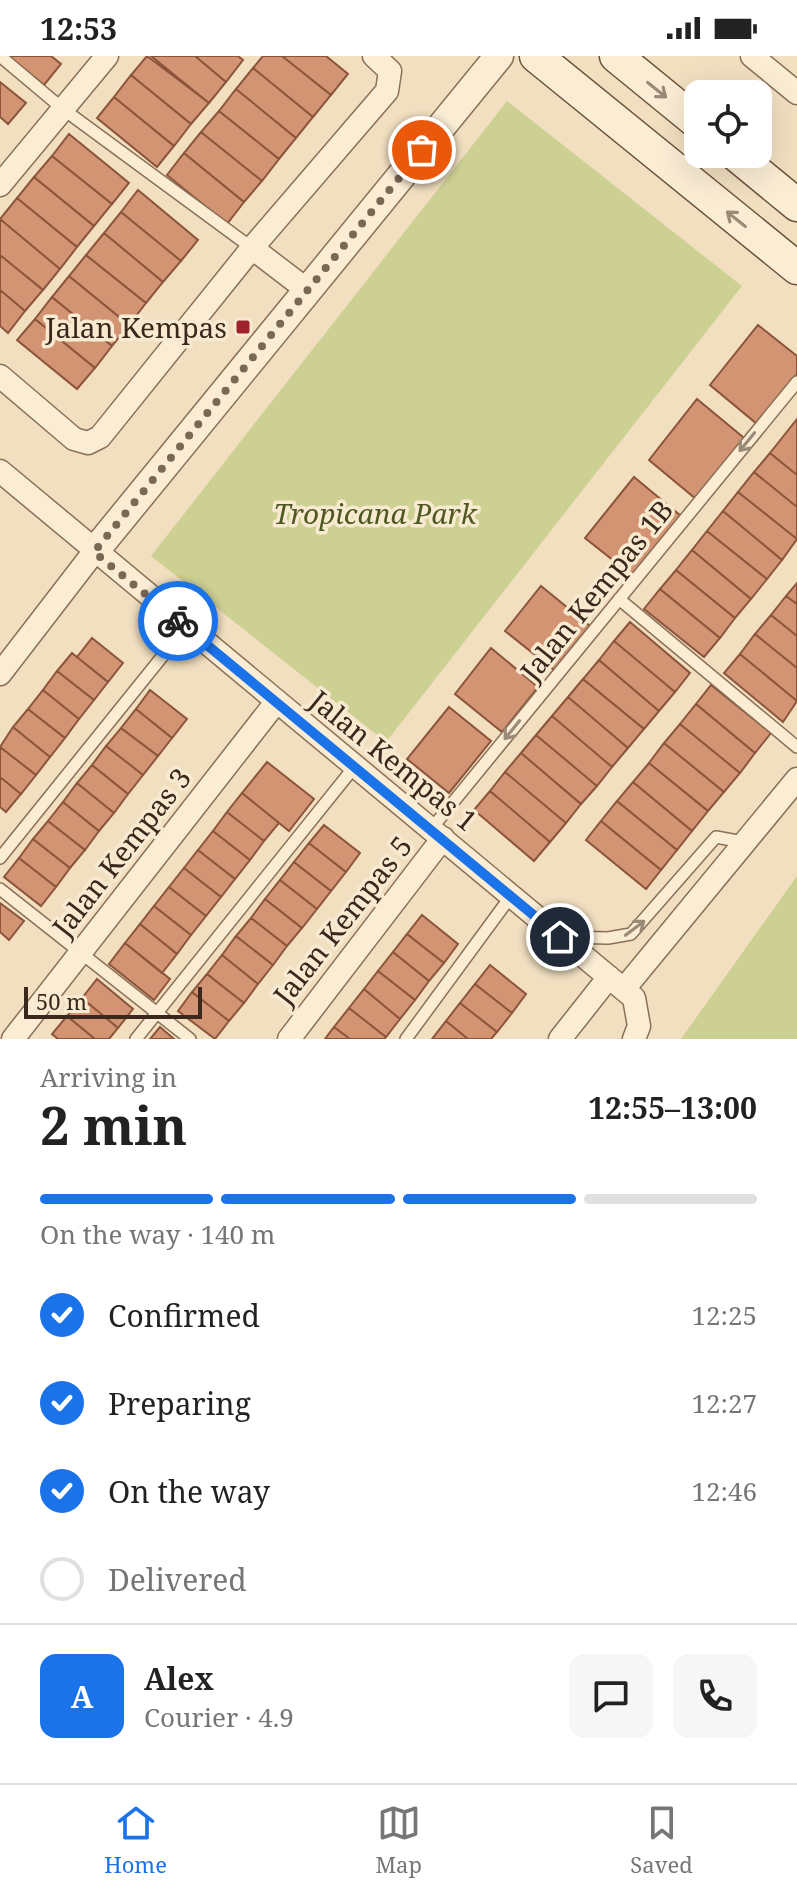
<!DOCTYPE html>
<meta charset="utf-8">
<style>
:root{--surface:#fff;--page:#f6f6f6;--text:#222;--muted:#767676;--line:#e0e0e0;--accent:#1a73e8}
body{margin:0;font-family:"Noto Serif",serif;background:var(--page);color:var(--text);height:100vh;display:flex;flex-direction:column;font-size:30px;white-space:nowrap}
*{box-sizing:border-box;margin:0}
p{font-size:26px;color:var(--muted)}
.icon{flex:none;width:44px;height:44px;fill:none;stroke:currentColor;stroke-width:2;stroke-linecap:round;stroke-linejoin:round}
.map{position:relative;height:983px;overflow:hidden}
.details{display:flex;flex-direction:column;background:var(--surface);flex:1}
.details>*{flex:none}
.tools{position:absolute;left:684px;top:24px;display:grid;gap:16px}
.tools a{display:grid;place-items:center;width:88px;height:88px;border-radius:16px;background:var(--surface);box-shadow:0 8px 32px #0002;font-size:40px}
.scale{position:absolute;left:24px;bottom:20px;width:178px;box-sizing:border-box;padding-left:8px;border:4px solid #3a281c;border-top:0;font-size:22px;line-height:28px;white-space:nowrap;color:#3a281c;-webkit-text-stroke:6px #f8ead0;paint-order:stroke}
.pin{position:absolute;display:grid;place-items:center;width:68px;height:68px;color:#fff;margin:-34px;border:4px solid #fff;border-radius:50%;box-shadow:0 2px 8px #0007}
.courier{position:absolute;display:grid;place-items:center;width:80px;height:80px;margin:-40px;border:6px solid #1a73e8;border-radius:50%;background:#fff;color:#222;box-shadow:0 2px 10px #0007}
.overview em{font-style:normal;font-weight:700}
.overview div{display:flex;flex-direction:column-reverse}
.overview{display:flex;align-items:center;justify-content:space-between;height:136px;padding:0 40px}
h1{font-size:52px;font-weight:700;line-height:60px}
.bar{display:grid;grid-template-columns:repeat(4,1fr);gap:12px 8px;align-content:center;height:96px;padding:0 40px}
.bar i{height:10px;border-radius:6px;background:var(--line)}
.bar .active{background:var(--accent)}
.bar p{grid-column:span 4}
.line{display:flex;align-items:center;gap:20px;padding:0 40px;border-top:2px solid var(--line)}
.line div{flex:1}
.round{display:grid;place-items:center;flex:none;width:84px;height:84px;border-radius:16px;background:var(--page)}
ol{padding:0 40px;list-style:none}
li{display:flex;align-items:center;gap:24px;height:88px}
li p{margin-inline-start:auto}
li .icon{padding:8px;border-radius:50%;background:var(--accent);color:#fff;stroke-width:4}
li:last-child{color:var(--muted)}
li i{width:44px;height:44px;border:4px solid var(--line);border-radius:50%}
.status{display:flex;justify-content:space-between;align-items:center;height:56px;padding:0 40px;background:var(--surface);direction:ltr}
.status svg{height:22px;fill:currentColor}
.menu{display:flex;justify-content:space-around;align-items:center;height:112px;border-top:2px solid var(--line);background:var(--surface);font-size:22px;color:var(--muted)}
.menu a{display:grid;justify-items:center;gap:4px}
.menu .active{color:var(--accent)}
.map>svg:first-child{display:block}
.green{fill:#cdd093}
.building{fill:#d29473;stroke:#8c553b;stroke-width:2}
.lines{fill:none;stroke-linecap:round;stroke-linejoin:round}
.service-casing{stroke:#8b6f56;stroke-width:14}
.minor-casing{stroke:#8b6f56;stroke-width:25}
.tertiary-casing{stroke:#8b6f56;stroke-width:31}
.secondary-casing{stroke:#6d503a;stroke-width:35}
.service{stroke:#fbedd4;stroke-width:11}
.minor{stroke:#fbedd4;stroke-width:22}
.tertiary{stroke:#fbedd4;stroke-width:28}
.secondary{stroke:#fbedd4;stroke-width:32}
.oneway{stroke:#9a8a78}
.done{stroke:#7a6855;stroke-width:8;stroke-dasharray:0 14.4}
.route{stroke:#1a73e8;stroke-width:10}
.poi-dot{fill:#9f222c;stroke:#f8ead0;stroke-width:3}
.labels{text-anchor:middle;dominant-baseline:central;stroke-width:7;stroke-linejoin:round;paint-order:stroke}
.poi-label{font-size:28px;fill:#3a281c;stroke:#f8ead0;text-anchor:end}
.park-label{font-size:28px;font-style:italic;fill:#4e5821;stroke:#f8ead0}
.street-label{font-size:28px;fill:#3a281c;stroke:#f8ead0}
</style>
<div class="status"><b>12:53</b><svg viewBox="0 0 49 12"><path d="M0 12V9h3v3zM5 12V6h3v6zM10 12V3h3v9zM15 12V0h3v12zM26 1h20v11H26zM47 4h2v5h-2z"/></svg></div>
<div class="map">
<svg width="797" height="983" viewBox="0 0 797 983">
<rect width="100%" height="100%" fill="#f1dfc0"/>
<!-- green -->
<path class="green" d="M 507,45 L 742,230 L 386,686 L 151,500 Z
M 797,820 L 797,983 L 681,983 Z"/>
<!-- building -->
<path class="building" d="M 8,0 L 51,0 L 61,8 L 44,29 Z
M 147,0 L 209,47 L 191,68 L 131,19 Z
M 151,0 L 195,0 L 226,26 L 209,47 Z
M 195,0 L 238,0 L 243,4 L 226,26 Z
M 263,0 L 282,0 L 331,39 L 313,61 L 253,12 Z
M 282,0 L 326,0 L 348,18 L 331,39 Z
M 253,12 L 313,61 L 296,82 L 236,33 Z
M 131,19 L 191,68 L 174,90 L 114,41 Z
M 0,26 L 26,47 L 8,68 L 0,61 Z
M 236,33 L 296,82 L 279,103 L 219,55 Z
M 114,41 L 174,90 L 157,111 L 97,62 Z
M 219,55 L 279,103 L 262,125 L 201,76 Z
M 201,76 L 262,125 L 244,146 L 184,97 Z
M 69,78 L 129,127 L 112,148 L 52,100 Z
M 184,97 L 244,146 L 227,168 L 167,119 Z
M 52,100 L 112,148 L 94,170 L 34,121 Z
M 34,121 L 94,170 L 77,191 L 17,142 Z
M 138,134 L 198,184 L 181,205 L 121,156 Z
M 17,142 L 77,191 L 60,213 L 0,163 Z
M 121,156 L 181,205 L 163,226 L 104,177 Z
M 0,163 L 60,213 L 43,234 L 0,199 Z
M 104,177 L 163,226 L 146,247 L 86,199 Z
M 0,199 L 43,234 L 25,255 L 0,234 Z
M 86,199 L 146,247 L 129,269 L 69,220 Z
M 69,220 L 129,269 L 112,290 L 52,241 Z
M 0,234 L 25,255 L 8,277 L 0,270 Z
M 52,241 L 112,290 L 95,312 L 35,263 Z
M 35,263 L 95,312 L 77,333 L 17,284 Z
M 758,269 L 797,300 L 797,318 L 757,368 L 710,329 Z
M 697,343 L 744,382 L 696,443 L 649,404 Z
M 797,363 L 797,419 L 770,397 Z
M 770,397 L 797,419 L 797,451 L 754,416 Z
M 754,416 L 797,451 L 797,483 L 738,436 Z
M 634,421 L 681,460 L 633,520 L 585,482 Z
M 738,436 L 797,483 L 782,504 L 723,455 Z
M 723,455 L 782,504 L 767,523 L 707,475 Z
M 707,475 L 767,523 L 751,543 L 692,494 Z
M 692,494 L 751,543 L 735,562 L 676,514 Z
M 676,514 L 735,562 L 720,582 L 660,533 Z
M 797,527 L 797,548 L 786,540 Z
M 541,530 L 590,570 L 554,614 L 505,575 Z
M 660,533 L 720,582 L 704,601 L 644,553 Z
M 786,540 L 797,548 L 797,580 L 771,559 Z
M 771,559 L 797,580 L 797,612 L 755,578 Z
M 630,566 L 690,617 L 675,636 L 614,585 Z
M 755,578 L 797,612 L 797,645 L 740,598 Z
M 92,582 L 123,607 L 108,626 L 77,601 Z
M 614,585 L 675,636 L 659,655 L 599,604 Z
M 491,592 L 538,631 L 502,676 L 455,638 Z
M 72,597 L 108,626 L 94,644 L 57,615 Z
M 740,598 L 797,645 L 783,666 L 724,617 Z
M 599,604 L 659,655 L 644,673 L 583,623 Z
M 57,615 L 94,644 L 79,663 L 43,634 Z
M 583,623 L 644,673 L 628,692 L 568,641 Z
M 711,629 L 771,677 L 755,697 L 696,648 Z
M 43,634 L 79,663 L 65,682 L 28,653 Z
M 150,634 L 187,663 L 172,682 L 136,653 Z
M 568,641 L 628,692 L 612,711 L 552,660 Z
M 696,648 L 755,697 L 740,717 L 680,668 Z
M 449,651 L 491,685 L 449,737 L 407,703 Z
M 28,653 L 65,682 L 50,701 L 13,671 Z
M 136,653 L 172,682 L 158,700 L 121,672 Z
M 552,660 L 612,711 L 597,730 L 536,679 Z
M 680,668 L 740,717 L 724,736 L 664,687 Z
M 13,671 L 50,701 L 36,719 L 0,691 Z
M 121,672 L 158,700 L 143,719 L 106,690 Z
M 536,679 L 597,730 L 581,748 L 521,697 Z
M 664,687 L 724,736 L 708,755 L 649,707 Z
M 106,690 L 143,719 L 128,738 L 92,709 Z
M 0,691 L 36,719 L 21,738 L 0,721 Z
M 521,697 L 581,748 L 566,767 L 505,716 Z
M 267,706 L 314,743 L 289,775 L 242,737 Z
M 649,707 L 708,755 L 692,775 L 633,726 Z
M 92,709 L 128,738 L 114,757 L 77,727 Z
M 505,716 L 566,767 L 550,786 L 490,735 Z
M 0,721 L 21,738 L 6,756 L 0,751 Z
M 633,726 L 692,775 L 677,794 L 617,745 Z
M 77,727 L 114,757 L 99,775 L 63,746 Z
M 490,735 L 550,786 L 534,805 L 474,754 Z
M 242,737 L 279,767 L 264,785 L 227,756 Z
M 617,745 L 677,794 L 661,814 L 601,765 Z
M 63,746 L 99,775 L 85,794 L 48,765 Z
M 227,756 L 264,785 L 250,804 L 213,775 Z
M 48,765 L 85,794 L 70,812 L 33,783 Z
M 601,765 L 661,814 L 646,833 L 586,784 Z
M 324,769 L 360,797 L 346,816 L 309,787 Z
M 213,775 L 250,804 L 235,823 L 198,794 Z
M 33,783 L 70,812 L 56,831 L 19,802 Z
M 309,787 L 346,816 L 331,835 L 294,806 Z
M 198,794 L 235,823 L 221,841 L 184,812 Z
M 19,802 L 56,831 L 41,850 L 4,821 Z
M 294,806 L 331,835 L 317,853 L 280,824 Z
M 184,812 L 221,841 L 206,860 L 169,831 Z
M 280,824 L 317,853 L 302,872 L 265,843 Z
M 169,831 L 206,860 L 191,879 L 154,850 Z
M 265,843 L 302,872 L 287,890 L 251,862 Z
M 0,847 L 24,865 L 9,884 L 0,876 Z
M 154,850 L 191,879 L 177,898 L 140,868 Z
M 422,859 L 458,888 L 444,907 L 407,878 Z
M 251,862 L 287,890 L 273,909 L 236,880 Z
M 140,868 L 177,898 L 162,917 L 125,887 Z
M 407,878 L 444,907 L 429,925 L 393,896 Z
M 236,880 L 273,909 L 258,928 L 222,899 Z
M 125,887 L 170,923 L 154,944 L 109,908 Z
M 393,896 L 429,925 L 415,944 L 378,915 Z
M 222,899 L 258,928 L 244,947 L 207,918 Z
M 490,909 L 526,938 L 512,957 L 475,928 Z
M 378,915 L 415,944 L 400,963 L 364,933 Z
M 207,918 L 244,947 L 229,965 L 192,936 Z
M 97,923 L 133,953 L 118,972 L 82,942 Z
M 475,928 L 512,957 L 497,976 L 460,947 Z
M 364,933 L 400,963 L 386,981 L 349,952 Z
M 192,936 L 229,965 L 215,983 L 178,955 Z
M 82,942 L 118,972 L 109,983 L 95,983 L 67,960 Z
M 460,947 L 497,976 L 491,983 L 468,983 L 446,965 Z
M 349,952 L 386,981 L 384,983 L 350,983 L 334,971 Z
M 67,960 L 95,983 L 58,983 L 52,978 Z
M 446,965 L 468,983 L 432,983 Z
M 160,971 L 174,983 L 150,983 Z
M 334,971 L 350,983 L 325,983 Z"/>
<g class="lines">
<defs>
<path id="service" d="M 0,0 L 63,53 L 252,192
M 619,543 L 797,691
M 432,772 L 797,326
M 0,802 L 186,571
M 0,833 L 190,983
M 565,881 L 608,882 L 631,878 L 716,781 L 743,786
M 136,983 L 355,710
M 406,983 L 511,840"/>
<path id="minor" d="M 752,0 L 797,37
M 0,129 L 107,0
M 252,192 L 307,234
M 0,320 L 74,383 L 88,387 L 100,381 L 252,192 L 387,35 L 390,15 L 374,0
M 0,415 L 634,942 L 639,970 L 634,983
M 0,618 L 94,496
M 624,933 L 797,723
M 13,983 L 277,645
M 289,983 L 443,782
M 560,983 L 609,921"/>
<path id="tertiary" d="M 94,496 L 499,0"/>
<path id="secondary" d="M 536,0 L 797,212
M 616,0 L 698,67
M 735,98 L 797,149"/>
</defs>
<!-- service casing -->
<use href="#service" class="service-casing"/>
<!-- minor casing -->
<use href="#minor" class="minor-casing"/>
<!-- tertiary casing -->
<use href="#tertiary" class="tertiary-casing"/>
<!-- secondary casing -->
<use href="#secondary" class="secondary-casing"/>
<!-- service -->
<use href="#service" class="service"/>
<!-- minor -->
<use href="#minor" class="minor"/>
<!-- tertiary -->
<use href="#tertiary" class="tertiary"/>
<!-- secondary -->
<use href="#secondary" class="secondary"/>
</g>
<!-- one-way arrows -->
<defs><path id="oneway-shaft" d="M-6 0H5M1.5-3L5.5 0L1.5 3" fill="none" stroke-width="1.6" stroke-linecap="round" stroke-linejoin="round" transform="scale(2)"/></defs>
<g class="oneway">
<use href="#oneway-shaft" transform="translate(657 34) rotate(39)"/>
<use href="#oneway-shaft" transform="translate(736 163) rotate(-141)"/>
<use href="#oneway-shaft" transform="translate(747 386) rotate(129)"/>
<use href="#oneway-shaft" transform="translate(512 674) rotate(129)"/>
<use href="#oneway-shaft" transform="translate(635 872) rotate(-37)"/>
</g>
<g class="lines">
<!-- done -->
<path class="done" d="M 178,565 L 94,496 L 422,94"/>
<!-- route -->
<path class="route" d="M 178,565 L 560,881"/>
</g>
<!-- markers -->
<rect class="poi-dot" x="235" y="263" width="16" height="16" rx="4"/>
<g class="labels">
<!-- poi labels -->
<g class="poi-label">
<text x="227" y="271">Jalan Kempas</text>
</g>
<!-- park labels -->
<g class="park-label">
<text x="375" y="457">Tropicana Park</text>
</g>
<!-- street labels -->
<g class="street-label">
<text transform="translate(596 534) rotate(-51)">Jalan Kempas 1B</text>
<text transform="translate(394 704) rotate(39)">Jalan Kempas 1</text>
<text transform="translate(121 796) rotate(-52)">Jalan Kempas 3</text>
<text transform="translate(342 864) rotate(-52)">Jalan Kempas 5</text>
</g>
</g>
</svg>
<div class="tools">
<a><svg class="icon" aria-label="locate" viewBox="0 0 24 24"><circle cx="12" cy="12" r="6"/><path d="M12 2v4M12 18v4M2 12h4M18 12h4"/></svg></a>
</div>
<div class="scale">50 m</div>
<div class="pin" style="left:422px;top:94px;background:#ea580c"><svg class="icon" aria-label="bag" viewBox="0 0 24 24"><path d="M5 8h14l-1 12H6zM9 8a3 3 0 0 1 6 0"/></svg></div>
<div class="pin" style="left:560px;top:881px;background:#1f2937"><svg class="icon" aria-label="home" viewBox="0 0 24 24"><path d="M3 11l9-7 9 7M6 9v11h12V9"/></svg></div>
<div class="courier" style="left:178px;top:565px"><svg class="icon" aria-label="bike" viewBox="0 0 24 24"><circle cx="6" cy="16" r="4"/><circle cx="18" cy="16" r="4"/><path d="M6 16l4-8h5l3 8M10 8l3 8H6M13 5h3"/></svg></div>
</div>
<section class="details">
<div class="overview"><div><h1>2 min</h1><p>Arriving in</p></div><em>12:55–13:00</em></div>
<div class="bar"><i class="active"></i><i class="active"></i><i class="active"></i><i></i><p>On the way · 140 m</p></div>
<ol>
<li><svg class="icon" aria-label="check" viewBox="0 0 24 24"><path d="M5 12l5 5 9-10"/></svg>Confirmed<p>12:25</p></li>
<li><svg class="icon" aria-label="check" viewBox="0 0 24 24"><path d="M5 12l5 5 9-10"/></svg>Preparing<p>12:27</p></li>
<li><svg class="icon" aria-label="check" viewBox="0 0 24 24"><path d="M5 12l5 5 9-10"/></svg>On the way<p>12:46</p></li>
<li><i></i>Delivered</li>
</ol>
<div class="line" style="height:144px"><b class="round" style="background:var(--accent);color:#fff">A</b><div><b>Alex</b><p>Courier · 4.9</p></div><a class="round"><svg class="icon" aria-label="chat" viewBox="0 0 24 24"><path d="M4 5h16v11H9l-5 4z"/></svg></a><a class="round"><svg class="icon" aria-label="phone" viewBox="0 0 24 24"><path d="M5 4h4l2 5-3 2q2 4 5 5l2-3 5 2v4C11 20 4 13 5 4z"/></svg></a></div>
</section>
<nav class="menu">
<a class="active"><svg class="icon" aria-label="home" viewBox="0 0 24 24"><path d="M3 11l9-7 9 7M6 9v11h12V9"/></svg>Home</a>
<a><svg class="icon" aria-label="map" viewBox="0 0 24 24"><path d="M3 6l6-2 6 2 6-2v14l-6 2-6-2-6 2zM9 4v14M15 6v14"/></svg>Map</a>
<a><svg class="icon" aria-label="saved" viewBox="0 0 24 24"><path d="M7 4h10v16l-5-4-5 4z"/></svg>Saved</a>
</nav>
